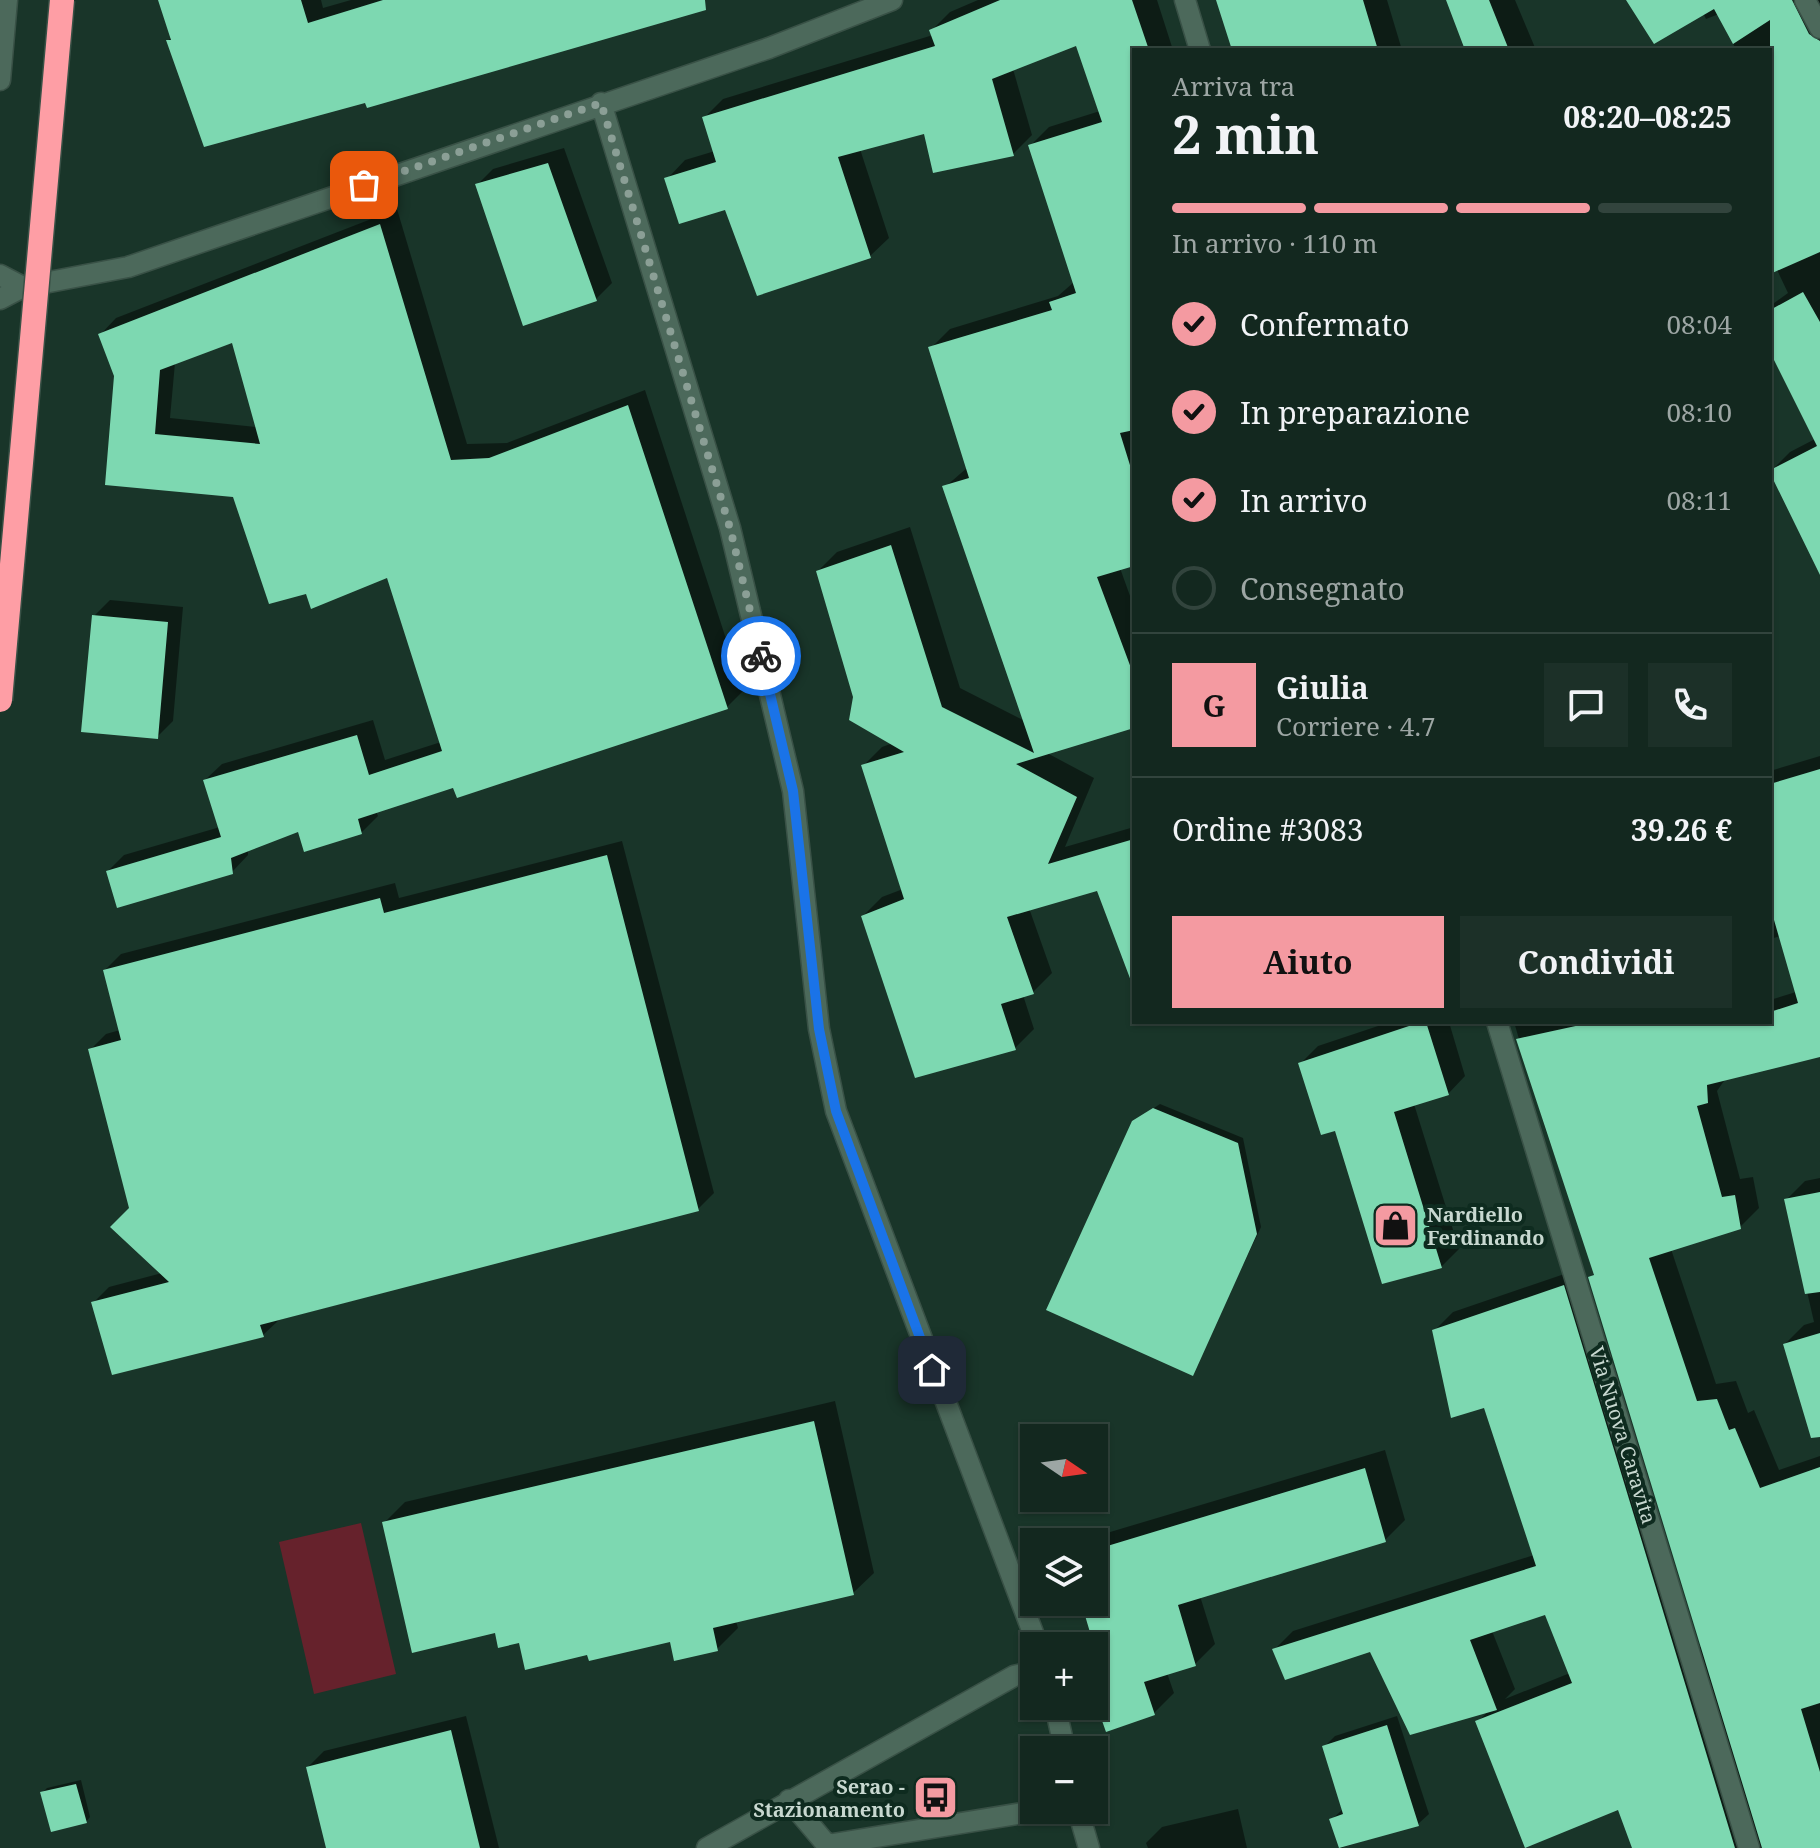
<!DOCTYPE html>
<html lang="it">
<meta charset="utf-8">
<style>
:root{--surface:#13281f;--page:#1c3028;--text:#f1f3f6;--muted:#9da6a4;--line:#32443d;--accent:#f49aa1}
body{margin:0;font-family:"Noto Serif",serif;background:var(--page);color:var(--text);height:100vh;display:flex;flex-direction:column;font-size:30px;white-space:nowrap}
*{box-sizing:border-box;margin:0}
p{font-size:26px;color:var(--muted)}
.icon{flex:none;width:44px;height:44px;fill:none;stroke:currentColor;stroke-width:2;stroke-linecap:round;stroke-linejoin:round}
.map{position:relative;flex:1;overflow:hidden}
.sheet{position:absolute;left:1132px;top:48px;width:640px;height:976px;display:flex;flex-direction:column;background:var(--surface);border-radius:0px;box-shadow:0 2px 6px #0004,0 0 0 2px var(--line)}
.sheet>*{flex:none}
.needle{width:52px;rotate:103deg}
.buttons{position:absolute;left:1020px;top:1424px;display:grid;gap:16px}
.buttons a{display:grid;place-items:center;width:88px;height:88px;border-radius:0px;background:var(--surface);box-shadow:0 2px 6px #0004,0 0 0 2px var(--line);font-size:40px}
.pin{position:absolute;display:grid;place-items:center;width:68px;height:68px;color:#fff;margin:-34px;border-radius:16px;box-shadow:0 4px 12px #0006}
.courier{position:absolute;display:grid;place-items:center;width:80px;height:80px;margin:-40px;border:6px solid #1a73e8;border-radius:50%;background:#fff;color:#222;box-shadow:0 2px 10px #0007}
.overview em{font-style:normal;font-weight:700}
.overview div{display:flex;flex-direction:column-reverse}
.overview{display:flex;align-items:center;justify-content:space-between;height:136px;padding:0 40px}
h1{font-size:52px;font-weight:700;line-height:60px}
.bar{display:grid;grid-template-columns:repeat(4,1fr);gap:12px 8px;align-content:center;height:96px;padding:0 40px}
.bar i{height:10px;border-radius:6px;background:var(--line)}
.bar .current{background:var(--accent)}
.bar p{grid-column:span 4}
.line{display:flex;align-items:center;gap:20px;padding:0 40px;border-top:2px solid var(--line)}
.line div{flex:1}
.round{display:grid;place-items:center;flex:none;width:84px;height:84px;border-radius:0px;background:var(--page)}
ol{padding:0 40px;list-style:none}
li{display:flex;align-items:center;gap:24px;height:88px}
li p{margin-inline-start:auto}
li .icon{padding:8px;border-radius:50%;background:var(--accent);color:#111;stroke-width:4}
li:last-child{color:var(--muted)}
li i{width:44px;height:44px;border:4px solid var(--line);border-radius:50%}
.button{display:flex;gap:16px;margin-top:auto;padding:16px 40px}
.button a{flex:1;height:92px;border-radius:0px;background:var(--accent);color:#111;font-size:32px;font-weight:700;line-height:92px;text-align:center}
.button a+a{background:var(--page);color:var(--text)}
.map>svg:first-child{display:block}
.green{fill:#66222c}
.shadow{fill:#0007;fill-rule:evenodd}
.building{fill:#7dd8b1;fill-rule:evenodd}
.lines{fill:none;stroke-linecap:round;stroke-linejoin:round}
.minor-casing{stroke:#395146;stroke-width:23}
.minor{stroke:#4c695b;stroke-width:20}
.highway-bridge-casing{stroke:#395146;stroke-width:27;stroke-linecap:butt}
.highway-bridge{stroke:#fe9ea5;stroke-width:24}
.done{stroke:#8b9f96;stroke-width:8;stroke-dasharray:0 14.4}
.route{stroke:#1a73e8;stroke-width:10}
.labels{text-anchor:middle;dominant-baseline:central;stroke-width:8;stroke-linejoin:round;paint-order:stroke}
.poi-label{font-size:20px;font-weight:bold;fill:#c8d8d0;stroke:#0e2b1f;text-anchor:start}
.street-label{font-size:20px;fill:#c8d8d0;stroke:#0e2b1f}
</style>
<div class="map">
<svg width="1820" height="1848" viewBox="0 0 1820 1848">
<rect width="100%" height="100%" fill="#193529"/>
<!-- green -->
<path class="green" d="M 361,1523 L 396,1674 L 314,1694 L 279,1542 Z"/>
<!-- shadow -->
<path class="shadow" d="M 160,0 L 321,0 L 323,8 L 351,0 L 658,0 L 367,100 L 168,41 L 172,36 Z
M 978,0 L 1157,0 L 1173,50 L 1134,50 L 1134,564 L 1120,568 L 1134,607 L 1134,726 L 1047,753 L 1094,778 L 1065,847 L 1134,827 L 1134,969 L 1098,889 L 1029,908 L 1052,973 L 1033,992 L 1023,995 L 1034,1029 L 1015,1048 L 863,916 L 882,897 L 903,889 L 863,766 L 882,747 L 893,743 L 855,697 L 818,571 L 837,552 L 910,527 L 960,688 L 1025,721 L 945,487 L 968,467 L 931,348 L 950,329 L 1058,296 L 1074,282 L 1030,146 L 1049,127 L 1100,111 L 1077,43 L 1013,69 L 1032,135 L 1013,154 L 926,131 L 860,149 L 889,238 L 870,256 L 726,207 L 667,179 L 685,160 L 715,151 L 704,118 L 723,99 L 933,35 L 931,31 L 950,12 Z
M 1221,0 L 1387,0 L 1402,50 L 1234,50 Z
M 1448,0 L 1515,0 L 1536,50 L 1467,50 Z
M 1628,0 L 1820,0 L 1820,557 L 1771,471 L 1790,452 L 1815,439 L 1770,347 L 1770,306 L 1788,293 L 1770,255 L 1770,50 L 1736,50 L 1719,14 L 1706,19 L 1703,13 Z
M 564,148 L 612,283 L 596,299 L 477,185 L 493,169 Z
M 397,209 L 467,444 L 507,443 L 645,390 L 743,691 L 727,707 L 376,811 L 378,816 L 361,833 L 300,829 L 248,849 L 248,855 L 232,872 L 108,871 L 124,855 L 220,827 L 205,780 L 222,764 L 373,720 L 385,760 L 441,742 L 388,576 L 307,592 L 235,495 L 107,483 L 116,376 L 100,335 L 116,318 ZM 234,340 L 257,427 L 170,418 L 175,363 Z
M 110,600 L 183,607 L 173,721 L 157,737 L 94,616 Z
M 1820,756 L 1820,1055 L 1726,1078 L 1717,1091 L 1740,1179 L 1753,1177 L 1759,1208 L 1740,1227 L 1671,1249 L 1716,1384 L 1736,1381 L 1748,1413 L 1754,1410 L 1779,1470 L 1820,1456 L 1820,1848 L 1634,1848 L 1619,1808 L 1478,1722 L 1489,1710 L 1371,1649 L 1274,1650 L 1293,1631 L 1534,1555 L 1485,1405 L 1434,1331 L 1453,1312 L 1582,1268 L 1698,1648 L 1702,1646 L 1591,1277 L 1596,1272 L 1545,1128 L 1514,1022 L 1770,1022 L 1770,1000 L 1796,992 L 1781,936 L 1770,939 L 1770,771 ZM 1546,1612 L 1570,1673 L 1505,1699 L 1515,1689 L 1492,1631 Z
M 622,841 L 714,1193 L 698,1209 L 279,1320 L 263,1335 L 93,1303 L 109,1287 L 162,1273 L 131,1209 L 90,1050 L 106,1034 L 120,1030 L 105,970 L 121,954 L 395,883 L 399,898 Z
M 1390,1022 L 1449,1022 L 1465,1076 L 1448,1094 L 1414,1104 L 1459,1249 L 1441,1267 L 1336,1128 L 1300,1064 L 1318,1046 Z
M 1160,1104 L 1243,1138 L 1261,1227 L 1192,1373 L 1133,1122 Z
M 1820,1178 L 1820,1415 L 1785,1344 L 1804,1325 L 1814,1322 L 1786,1200 L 1805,1181 Z
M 835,1401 L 874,1573 L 853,1593 L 736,1621 L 738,1628 L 717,1649 L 671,1639 L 589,1652 L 520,1641 L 497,1631 L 384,1523 L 405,1502 Z
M 1385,1450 L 1405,1520 L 1385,1540 L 1200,1596 L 1215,1644 L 1195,1664 L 1167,1673 L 1174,1693 L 1154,1713 L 1095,1699 L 1109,1686 L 1083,1602 L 1094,1602 L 1094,1542 L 1086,1542 L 1090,1538 Z
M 466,1716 L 499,1848 L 328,1848 L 308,1767 L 324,1751 Z
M 1397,1716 L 1429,1814 L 1418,1824 L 1341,1848 L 1331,1820 L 1342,1810 L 1324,1747 L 1335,1736 Z
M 81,1780 L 90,1817 L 86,1822 L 42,1793 L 47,1788 Z
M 1238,1809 L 1247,1848 L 1148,1848 L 1146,1843 L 1162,1827 Z"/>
<!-- building -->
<path class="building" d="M 158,0 L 301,0 L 308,23 L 383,0 L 705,0 L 706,10 L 367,108 L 365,103 L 204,147 L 166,40 L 171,40 Z
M 1000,0 L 1132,0 L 1149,50 L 1134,50 L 1134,430 L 1120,433 L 1134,478 L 1134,566 L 1097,577 L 1134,676 L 1134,728 L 1016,764 L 1077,797 L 1048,864 L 1134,839 L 1134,980 L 1131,981 L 1097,891 L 1007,917 L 1034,994 L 1001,1004 L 1016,1050 L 915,1078 L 861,916 L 904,899 L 861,765 L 904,752 L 849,720 L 853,697 L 816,571 L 891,545 L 942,707 L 1034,753 L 942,486 L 969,478 L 928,347 L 1052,310 L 1049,302 L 1076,293 L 1028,145 L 1102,122 L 1076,46 L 992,79 L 1014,156 L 933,173 L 924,134 L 838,157 L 871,258 L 757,296 L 725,210 L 679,224 L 664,178 L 716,162 L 702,117 L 935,46 L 929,30 Z
M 1216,0 L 1363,0 L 1378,50 L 1232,50 Z
M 1446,0 L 1489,0 L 1509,50 L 1465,50 Z
M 1626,0 L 1792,0 L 1809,34 L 1820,41 L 1820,252 L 1770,274 L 1770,20 L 1733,44 L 1714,9 L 1654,44 Z
M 548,163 L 597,301 L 523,326 L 475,184 Z
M 380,224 L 451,460 L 489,458 L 628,405 L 728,709 L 457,798 L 453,788 L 358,819 L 362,834 L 304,852 L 298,832 L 231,858 L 233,874 L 117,908 L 106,871 L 221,837 L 203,780 L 357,735 L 369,775 L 442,751 L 387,578 L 311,609 L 306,594 L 269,604 L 233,497 L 105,485 L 114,376 L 98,334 ZM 232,343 L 260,444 L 155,434 L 160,370 Z
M 1803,292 L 1820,322 L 1820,575 L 1770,473 L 1770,470 L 1817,446 L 1770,352 L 1770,310 Z
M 92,615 L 168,622 L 158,739 L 81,732 Z
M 1820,769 L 1820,1057 L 1707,1085 L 1708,1103 L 1697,1106 L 1722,1197 L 1735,1195 L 1741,1229 L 1649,1258 L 1697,1401 L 1717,1399 L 1729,1430 L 1735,1428 L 1760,1488 L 1820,1467 L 1820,1703 L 1801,1709 L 1820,1772 L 1820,1848 L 1762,1848 L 1588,1277 L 1594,1275 L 1516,1039 L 1594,1022 L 1770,1022 L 1770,1012 L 1798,1003 L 1770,906 L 1770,784 Z
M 607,855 L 699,1211 L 260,1325 L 264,1337 L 112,1375 L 91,1302 L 169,1282 L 110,1227 L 129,1208 L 88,1049 L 121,1040 L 103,970 L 380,898 L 384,913 Z
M 1421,1022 L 1426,1022 L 1449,1095 L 1394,1112 L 1442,1268 L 1382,1284 L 1335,1131 L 1321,1135 L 1298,1063 Z
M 1153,1108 L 1238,1143 L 1257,1234 L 1193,1376 L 1046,1310 L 1132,1121 Z
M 1820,1192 L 1820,1292 L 1805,1294 L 1784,1199 Z
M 1564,1285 L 1735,1848 L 1632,1848 L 1618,1810 L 1525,1848 L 1475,1721 L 1572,1683 L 1545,1615 L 1470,1640 L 1497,1710 L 1410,1735 L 1370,1652 L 1285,1680 L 1272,1649 L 1536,1566 L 1484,1408 L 1451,1418 L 1432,1330 Z
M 1820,1333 L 1820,1437 L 1811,1438 L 1783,1344 Z
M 814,1421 L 854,1595 L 713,1628 L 718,1651 L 674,1661 L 670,1642 L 589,1661 L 587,1655 L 525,1670 L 519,1643 L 498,1648 L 495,1633 L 412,1653 L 382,1522 Z
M 1365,1468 L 1386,1542 L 1178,1605 L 1196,1666 L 1144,1682 L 1155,1715 L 1106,1732 L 1094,1698 L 1108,1693 L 1081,1602 L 1094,1602 L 1094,1550 Z
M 1387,1725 L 1419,1826 L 1339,1848 L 1329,1819 L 1343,1814 L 1322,1746 Z
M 451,1730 L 480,1848 L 326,1848 L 306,1767 Z
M 76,1784 L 87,1823 L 51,1832 L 40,1792 Z"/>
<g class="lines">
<defs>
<path id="minor" d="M 1185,0 L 1200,50
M 1805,0 L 1820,28
M 0,80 L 7,0
M 601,103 L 730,528 L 793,791 L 819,1029 L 836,1111 L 1038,1646
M 0,275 L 23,287
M 0,299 L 23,287 L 128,267 L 769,48 L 892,0
M 1497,1022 L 1749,1848
M 1055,1706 L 1065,1750
M 789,1800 L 827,1845 L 1041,1810
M 1078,1810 L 1089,1848
M 707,1848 L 1014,1676 L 1034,1671"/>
</defs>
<!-- minor casing -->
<use href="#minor" class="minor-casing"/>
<!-- minor -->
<use href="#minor" class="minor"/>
<defs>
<path id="highway-bridge" d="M 0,700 L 62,0"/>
</defs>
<!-- highway-bridge casing -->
<use href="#highway-bridge" class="highway-bridge-casing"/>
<!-- highway-bridge -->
<use href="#highway-bridge" class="highway-bridge"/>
</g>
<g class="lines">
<!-- done -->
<path class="done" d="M 364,185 L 601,103 L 730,528 L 761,656"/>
<!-- route -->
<path class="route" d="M 761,656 L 793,791 L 819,1029 L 836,1111 L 932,1370"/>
</g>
<!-- icons -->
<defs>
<symbol id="shop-square" viewBox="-11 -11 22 22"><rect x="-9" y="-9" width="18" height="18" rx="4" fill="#f49aa1" stroke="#0e2b1f"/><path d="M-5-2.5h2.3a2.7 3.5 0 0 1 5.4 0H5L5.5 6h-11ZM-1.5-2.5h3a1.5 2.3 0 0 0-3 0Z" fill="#111"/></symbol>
<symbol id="bus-square" viewBox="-11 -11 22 22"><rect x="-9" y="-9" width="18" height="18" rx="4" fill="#f49aa1" stroke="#0e2b1f"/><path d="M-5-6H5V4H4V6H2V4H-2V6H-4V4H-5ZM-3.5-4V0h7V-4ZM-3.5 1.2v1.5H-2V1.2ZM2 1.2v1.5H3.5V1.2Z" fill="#111"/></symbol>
</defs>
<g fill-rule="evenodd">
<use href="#shop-square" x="1370" y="1200" width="51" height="51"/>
<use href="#bus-square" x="910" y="1772" width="51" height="51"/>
</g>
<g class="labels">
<!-- poi labels -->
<g class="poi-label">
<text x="1427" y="1214">Nardiello<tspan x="1427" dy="23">Ferdinando</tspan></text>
<text x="905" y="1786" text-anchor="end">Serao -<tspan x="905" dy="23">Stazionamento</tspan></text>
</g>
<!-- street labels -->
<g class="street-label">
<text transform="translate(1623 1435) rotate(73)">Via Nuova Caravita</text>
</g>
</g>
</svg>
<div class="buttons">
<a><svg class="needle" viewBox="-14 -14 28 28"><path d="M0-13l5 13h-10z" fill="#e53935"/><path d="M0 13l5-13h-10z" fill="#9da6a4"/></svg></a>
<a><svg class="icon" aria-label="layers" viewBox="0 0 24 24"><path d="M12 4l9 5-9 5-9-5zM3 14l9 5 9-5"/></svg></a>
<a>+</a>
<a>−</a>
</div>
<div class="pin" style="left:364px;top:185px;background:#ea580c"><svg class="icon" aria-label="bag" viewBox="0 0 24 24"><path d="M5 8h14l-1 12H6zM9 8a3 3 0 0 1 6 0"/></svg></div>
<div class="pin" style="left:932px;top:1370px;background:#1f2937"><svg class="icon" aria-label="home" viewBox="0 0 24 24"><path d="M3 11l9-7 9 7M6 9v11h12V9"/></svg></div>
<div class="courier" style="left:761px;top:656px"><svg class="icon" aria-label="bike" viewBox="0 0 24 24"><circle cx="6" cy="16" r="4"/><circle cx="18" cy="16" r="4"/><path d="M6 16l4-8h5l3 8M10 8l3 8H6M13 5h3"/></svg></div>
<section class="sheet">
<div class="overview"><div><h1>2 min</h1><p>Arriva tra</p></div><em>08:20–08:25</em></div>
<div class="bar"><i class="current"></i><i class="current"></i><i class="current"></i><i></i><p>In arrivo · 110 m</p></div>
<ol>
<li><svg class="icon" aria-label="check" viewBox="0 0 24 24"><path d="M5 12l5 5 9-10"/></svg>Confermato<p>08:04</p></li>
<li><svg class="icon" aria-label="check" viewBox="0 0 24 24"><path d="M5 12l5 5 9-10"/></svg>In preparazione<p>08:10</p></li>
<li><svg class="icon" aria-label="check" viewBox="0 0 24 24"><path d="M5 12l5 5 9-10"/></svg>In arrivo<p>08:11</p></li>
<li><i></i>Consegnato</li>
</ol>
<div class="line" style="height:144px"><b class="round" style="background:var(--accent);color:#111">G</b><div><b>Giulia</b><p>Corriere · 4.7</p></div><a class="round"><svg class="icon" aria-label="chat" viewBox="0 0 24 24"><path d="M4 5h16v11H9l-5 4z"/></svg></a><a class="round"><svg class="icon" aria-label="phone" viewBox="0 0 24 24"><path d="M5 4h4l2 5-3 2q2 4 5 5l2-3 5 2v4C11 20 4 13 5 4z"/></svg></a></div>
<div class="line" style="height:104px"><div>Ordine #3083</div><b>39.26 €</b></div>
<div class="button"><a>Aiuto</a><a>Condividi</a></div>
</section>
</div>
